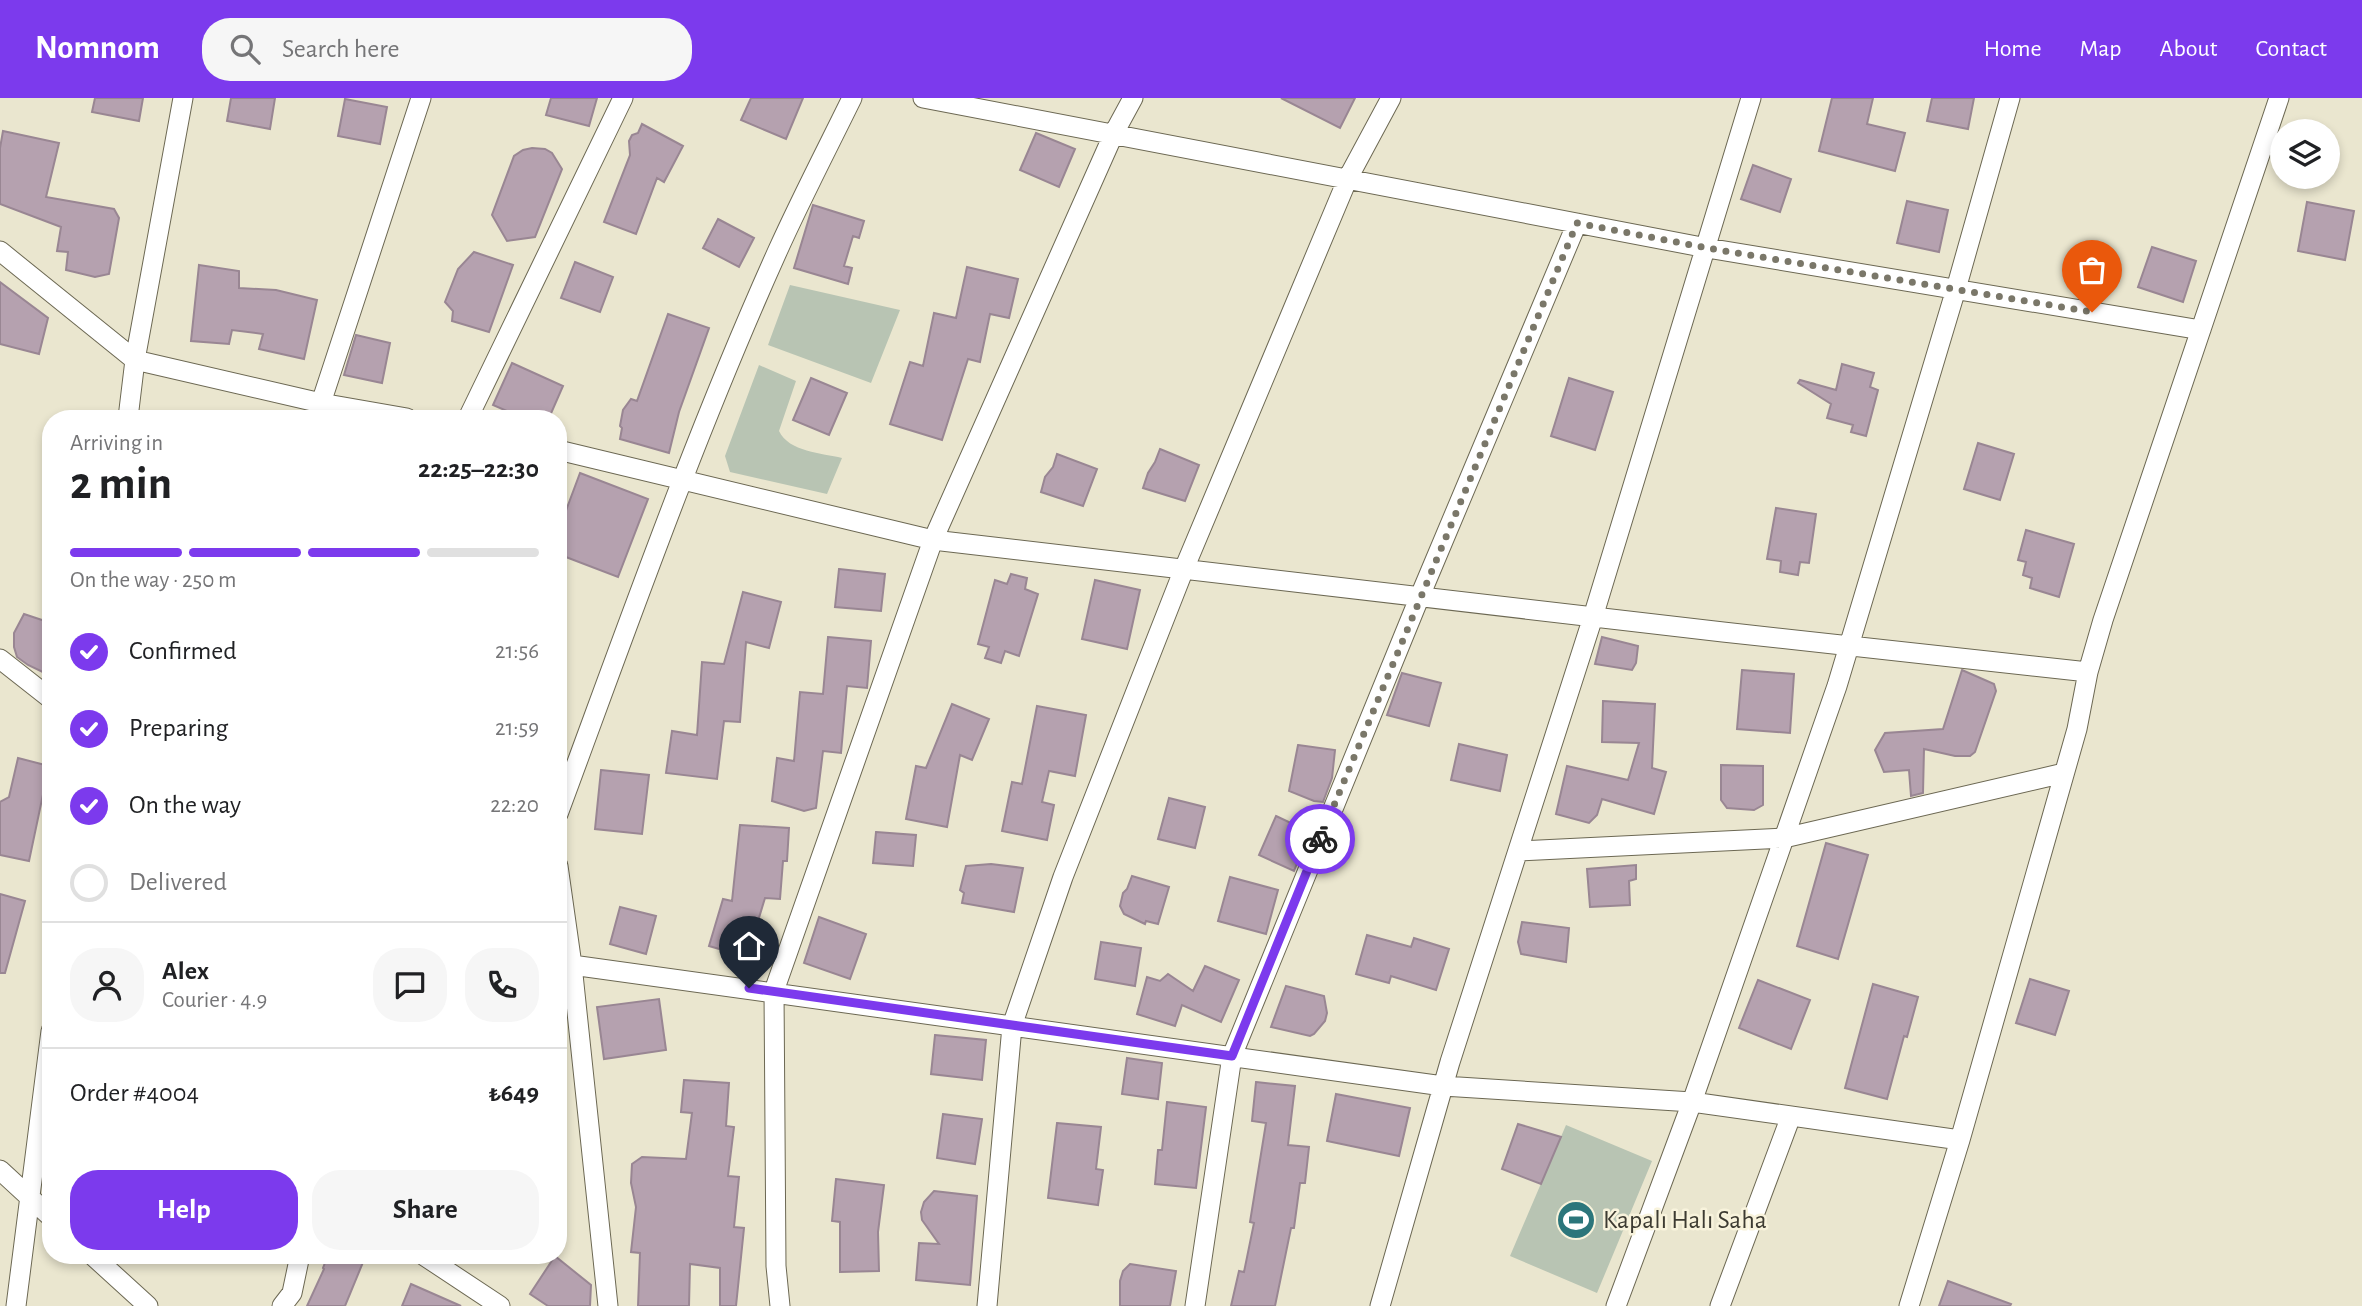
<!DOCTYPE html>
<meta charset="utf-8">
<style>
:root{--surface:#fff;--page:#f6f6f6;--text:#202124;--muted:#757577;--line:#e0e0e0;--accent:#7c3aed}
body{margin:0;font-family:"Alegreya Sans",sans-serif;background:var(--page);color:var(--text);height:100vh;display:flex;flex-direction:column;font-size:26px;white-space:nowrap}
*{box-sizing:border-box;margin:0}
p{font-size:23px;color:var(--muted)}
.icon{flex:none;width:38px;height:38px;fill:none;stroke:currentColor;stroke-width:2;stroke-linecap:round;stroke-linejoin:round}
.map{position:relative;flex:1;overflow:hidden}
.side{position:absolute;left:42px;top:312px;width:525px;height:854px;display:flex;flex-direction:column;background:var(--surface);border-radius:28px;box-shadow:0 4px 10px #0003}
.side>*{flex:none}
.buttons{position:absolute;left:2270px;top:21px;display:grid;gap:14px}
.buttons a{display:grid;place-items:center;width:70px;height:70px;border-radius:50%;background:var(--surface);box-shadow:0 4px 10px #0003;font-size:35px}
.pin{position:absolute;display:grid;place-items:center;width:60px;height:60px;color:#fff;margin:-72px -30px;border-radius:50% 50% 50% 0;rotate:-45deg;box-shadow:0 0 7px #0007}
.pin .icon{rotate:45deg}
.courier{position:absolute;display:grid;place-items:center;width:70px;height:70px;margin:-35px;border:5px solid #7c3aed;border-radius:50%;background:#fff;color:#222;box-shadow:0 2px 9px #0007}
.head em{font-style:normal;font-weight:600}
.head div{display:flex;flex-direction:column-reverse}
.head{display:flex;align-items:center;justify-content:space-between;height:119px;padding:0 28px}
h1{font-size:46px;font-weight:600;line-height:52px}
.bar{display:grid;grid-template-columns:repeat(4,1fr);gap:10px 7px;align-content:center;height:84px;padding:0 28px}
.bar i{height:9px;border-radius:5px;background:var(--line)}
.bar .on{background:var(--accent)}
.bar p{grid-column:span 4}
.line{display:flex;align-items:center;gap:18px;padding:0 28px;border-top:2px solid var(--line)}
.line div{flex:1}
.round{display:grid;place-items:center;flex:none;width:74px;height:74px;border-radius:28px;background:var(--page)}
ol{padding:0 28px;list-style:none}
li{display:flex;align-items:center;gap:21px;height:77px}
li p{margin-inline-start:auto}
li .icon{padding:7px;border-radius:50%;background:var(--accent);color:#fff;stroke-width:4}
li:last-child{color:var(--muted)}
li i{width:38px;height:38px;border:4px solid var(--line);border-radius:50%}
.action{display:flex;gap:14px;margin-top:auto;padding:14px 28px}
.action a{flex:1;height:80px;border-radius:28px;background:var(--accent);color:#fff;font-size:28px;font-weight:600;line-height:80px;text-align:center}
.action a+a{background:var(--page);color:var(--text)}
header{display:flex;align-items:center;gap:42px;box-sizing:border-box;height:98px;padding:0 35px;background:var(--accent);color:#fff}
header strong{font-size:33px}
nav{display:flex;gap:38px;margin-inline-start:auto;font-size:24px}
.search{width:490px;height:63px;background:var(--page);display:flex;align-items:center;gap:18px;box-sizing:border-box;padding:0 24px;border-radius:28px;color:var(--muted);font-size:26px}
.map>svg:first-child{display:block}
.green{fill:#b8c4b3}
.building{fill:#b5a1af;stroke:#998693;stroke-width:2}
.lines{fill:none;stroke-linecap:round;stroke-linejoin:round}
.minor-casing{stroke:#6c6853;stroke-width:21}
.minor{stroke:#fff;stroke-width:19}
.done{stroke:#7a7769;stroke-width:7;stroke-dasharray:0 12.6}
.route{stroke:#7c3aed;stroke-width:9}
.labels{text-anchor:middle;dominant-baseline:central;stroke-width:5;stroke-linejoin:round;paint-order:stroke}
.poi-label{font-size:26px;fill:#3d3b32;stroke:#f8f3dc;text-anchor:start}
</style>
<header>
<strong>Nomnom</strong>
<div class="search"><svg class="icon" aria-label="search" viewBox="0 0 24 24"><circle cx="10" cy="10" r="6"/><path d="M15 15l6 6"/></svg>Search here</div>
<nav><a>Home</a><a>Map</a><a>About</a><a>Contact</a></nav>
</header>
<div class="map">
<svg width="2362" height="1208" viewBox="0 0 2362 1208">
<rect width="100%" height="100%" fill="#eae6cf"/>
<!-- green -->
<path class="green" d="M 790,187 L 900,212 L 871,285 L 768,247 Z
M 759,267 L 796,283 L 779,333 C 789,354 822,355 842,360 L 827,396 L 730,374 L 725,358 Z
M 1566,1027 L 1652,1063 L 1597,1195 L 1510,1158 Z"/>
<!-- building -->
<path class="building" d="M 95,0 L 143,0 L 139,23 L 92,14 Z
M 231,0 L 275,0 L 270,31 L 227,23 Z
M 551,0 L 597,0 L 589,28 L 546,17 Z
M 751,0 L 803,0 L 786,41 L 741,22 Z
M 1281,0 L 1355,0 L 1340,30 Z
M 1832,0 L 1873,0 L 1867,26 L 1905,35 L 1895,73 L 1819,53 Z
M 1932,0 L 1974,0 L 1968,31 L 1927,23 Z
M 345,1 L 387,9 L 380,46 L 338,38 Z
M 642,26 L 683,48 L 664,84 L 657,80 L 636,136 L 604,124 L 630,57 L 629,43 L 632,37 L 638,35 Z
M 3,33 L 59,45 L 46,99 L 114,111 L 119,120 L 109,176 L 95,179 L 66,172 L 68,154 L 57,153 L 61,129 L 0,106 L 0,50 Z
M 1036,35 L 1075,51 L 1059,89 L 1020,72 Z
M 532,50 L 545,51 L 552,55 L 562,71 L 535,139 L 507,143 L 492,117 L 514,58 L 523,52 Z
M 1753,67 L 1791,81 L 1780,114 L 1741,101 Z
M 1907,103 L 1948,112 L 1939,154 L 1897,145 Z
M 2307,104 L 2354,113 L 2345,162 L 2298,153 Z
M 813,107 L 864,123 L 859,140 L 853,138 L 844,168 L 852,170 L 848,186 L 794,170 Z
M 718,121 L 754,140 L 739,169 L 703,150 Z
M 2152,149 L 2196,163 L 2183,204 L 2138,189 Z
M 474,154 L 513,167 L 489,234 L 452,223 L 453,213 L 445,204 L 458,171 Z
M 575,164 L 613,179 L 600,214 L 561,200 Z
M 199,167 L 239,173 L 239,190 L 276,192 L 317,202 L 304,261 L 259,251 L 263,236 L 232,232 L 229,246 L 191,243 Z
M 967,169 L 1018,181 L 1009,220 L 990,216 L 980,264 L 968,261 L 942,342 L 890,326 L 910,264 L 923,268 L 934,215 L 956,220 Z
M 0,184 L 48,220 L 39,256 L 0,246 Z
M 668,216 L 709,230 L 679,314 L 669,355 L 620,341 L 622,330 L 620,328 L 623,312 L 631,301 L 637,303 Z
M 356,237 L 390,245 L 382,285 L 344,277 Z
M 512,265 L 563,288 L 549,320 L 523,320 L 493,307 Z
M 1842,266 L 1874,275 L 1870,289 L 1878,292 L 1866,338 L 1851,334 L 1853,327 L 1827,320 L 1831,306 L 1798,285 L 1800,282 L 1836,292 Z
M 811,280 L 847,295 L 829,337 L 793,322 Z
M 1569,280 L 1613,294 L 1595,352 L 1551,338 Z
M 1978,345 L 2014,356 L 2000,402 L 1964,391 Z
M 1160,351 L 1199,367 L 1185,403 L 1143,390 L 1148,375 L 1155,364 Z
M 1057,356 L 1097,371 L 1083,408 L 1041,394 L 1045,379 L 1053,369 Z
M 580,375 L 648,401 L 618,479 L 558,456 L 558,434 Z
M 1776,410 L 1816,416 L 1809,465 L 1800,464 L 1798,477 L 1780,474 L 1781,463 L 1767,461 Z
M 2026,432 L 2074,446 L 2059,499 L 2030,490 L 2032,480 L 2023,477 L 2026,464 L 2018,462 Z
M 839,471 L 885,476 L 881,513 L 835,509 Z
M 1011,476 L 1027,480 L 1025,491 L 1038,496 L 1019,558 L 1005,553 L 1001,565 L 985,560 L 989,549 L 978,546 L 995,482 L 1007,486 Z
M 1095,482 L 1140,492 L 1127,551 L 1082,541 Z
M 743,494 L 781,504 L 769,550 L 746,544 L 740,624 L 724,623 L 717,681 L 666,675 L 672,633 L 697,637 L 702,564 L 724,566 Z
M 24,516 L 51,525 L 51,564 L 47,576 L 28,567 L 17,559 L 14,549 L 14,535 Z
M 828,539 L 871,543 L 867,590 L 847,588 L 841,655 L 823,653 L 816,710 L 804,713 L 772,703 L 777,660 L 794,663 L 800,594 L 823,596 Z
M 1602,539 L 1638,548 L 1636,565 L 1632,572 L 1595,566 Z
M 1742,572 L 1794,576 L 1790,635 L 1737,631 Z
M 1962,572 L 1994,586 L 1996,593 L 1975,654 L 1970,658 L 1955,658 L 1924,651 L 1923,695 L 1911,698 L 1909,672 L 1884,674 L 1875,652 L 1885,635 L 1943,631 Z
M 1402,575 L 1441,585 L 1429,628 L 1387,617 Z
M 1603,603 L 1655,606 L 1652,670 L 1666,674 L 1654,716 L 1602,701 L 1597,717 L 1589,725 L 1556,716 L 1567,668 L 1628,682 L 1639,645 L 1602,644 Z
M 952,606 L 989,621 L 972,662 L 960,657 L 947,729 L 906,721 L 916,668 L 926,670 Z
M 1037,608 L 1086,617 L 1075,678 L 1049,673 L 1042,704 L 1054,707 L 1047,742 L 1002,733 L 1012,684 L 1022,686 Z
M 1459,646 L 1507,657 L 1500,693 L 1451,682 Z
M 1298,647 L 1335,652 L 1332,680 L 1323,704 L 1314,703 L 1289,693 Z
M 18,660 L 49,668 L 29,763 L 0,757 L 0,704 L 9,699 Z
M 1721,667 L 1763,668 L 1763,707 L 1754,712 L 1727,710 L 1721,702 Z
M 601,672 L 649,677 L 642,736 L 595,731 Z
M 1169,700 L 1205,709 L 1195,750 L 1158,741 Z
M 1276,718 L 1310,734 L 1294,773 L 1259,757 Z
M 740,727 L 789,730 L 787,763 L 783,763 L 780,801 L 765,800 L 747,859 L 709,848 L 723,801 L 732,803 Z
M 876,734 L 916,737 L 913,768 L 873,765 Z
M 1826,745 L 1868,757 L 1838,861 L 1797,848 Z
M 991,766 L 1023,770 L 1014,814 L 962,805 L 964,795 L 960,792 L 966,768 Z
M 1636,767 L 1636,781 L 1629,783 L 1630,807 L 1590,809 L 1587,771 Z
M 1132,778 L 1169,789 L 1158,826 L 1146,823 L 1145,826 L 1124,816 L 1120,808 L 1123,795 L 1127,791 Z
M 1230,779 L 1278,792 L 1266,836 L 1218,823 Z
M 0,796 L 25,803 L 5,875 L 0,875 Z
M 620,809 L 656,818 L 646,856 L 610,846 Z
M 819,819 L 866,836 L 850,881 L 804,865 Z
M 1522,824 L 1569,830 L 1566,864 L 1521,856 L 1518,844 Z
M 1367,837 L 1411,849 L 1414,840 L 1449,851 L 1436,892 L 1391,878 L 1389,885 L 1356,876 Z
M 1101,844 L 1141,850 L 1135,888 L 1095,881 Z
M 1205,868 L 1239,882 L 1221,924 L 1182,907 L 1175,928 L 1137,916 L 1147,879 L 1160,883 L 1168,876 L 1193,893 Z
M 2030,881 L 2069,893 L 2055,937 L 2016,925 Z
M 1758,882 L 1810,902 L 1791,951 L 1739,930 Z
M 1873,886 L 1918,899 L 1907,939 L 1904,938 L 1887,1001 L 1845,990 Z
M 1286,888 L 1324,898 L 1327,915 L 1325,923 L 1314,936 L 1310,938 L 1271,929 Z
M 659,901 L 666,952 L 604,961 L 597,909 Z
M 935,937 L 986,942 L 982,982 L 931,976 Z
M 1127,960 L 1162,965 L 1158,1001 L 1122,996 Z
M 684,982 L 729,985 L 726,1028 L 734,1029 L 728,1078 L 739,1079 L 734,1129 L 744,1130 L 736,1208 L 720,1208 L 720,1170 L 690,1166 L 689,1208 L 638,1208 L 640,1155 L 631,1154 L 636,1109 L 631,1085 L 632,1066 L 642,1059 L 686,1061 L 692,1015 L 681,1014 Z
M 1256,984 L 1295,988 L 1288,1047 L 1309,1049 L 1305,1085 L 1300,1085 L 1294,1130 L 1291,1130 L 1275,1208 L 1231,1208 L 1239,1173 L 1244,1174 L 1254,1125 L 1250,1124 L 1266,1025 L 1252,1023 Z
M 1336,996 L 1410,1010 L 1399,1058 L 1327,1043 Z
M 1167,1004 L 1206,1009 L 1196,1090 L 1155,1086 L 1158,1052 L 1162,1052 Z
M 943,1016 L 982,1021 L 975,1066 L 937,1060 Z
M 1057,1025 L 1101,1029 L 1096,1071 L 1103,1072 L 1098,1107 L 1048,1100 Z
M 1518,1026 L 1561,1039 L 1541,1086 L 1502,1071 Z
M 836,1081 L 884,1087 L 878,1134 L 879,1173 L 840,1174 L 840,1124 L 832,1123 Z
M 934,1093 L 977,1098 L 970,1187 L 916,1182 L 919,1145 L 939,1146 L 922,1122 L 921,1114 L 924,1104 Z
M 328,1157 L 366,1157 L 345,1208 L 307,1208 L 324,1171 L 323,1170 Z
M 555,1158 L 591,1187 L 590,1208 L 548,1208 L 530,1196 Z
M 1130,1166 L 1176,1173 L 1170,1208 L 1120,1208 L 1120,1183 L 1123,1173 Z
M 1948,1183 L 2011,1206 L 2010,1208 L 1939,1208 Z
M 411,1186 L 461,1208 L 402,1208 Z"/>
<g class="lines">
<defs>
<path id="minor" d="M 923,0 L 1707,150 L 2201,232
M 0,153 L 135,262 L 321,305 L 407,320
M 321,305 L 421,0
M 128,320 L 135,262 L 183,0
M 468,320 L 623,0
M 558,352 L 933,442 L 1723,534 L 2088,574
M 0,561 L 51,601
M 558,716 C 628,527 695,336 778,152 C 801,101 827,51 852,0
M 1518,753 L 1784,740 L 2064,675
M 558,768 L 572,867 L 608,1208
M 572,867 L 1443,988 L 1692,1004 L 1960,1042
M 0,1072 L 51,1119
M 92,1157 L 148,1208
M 423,1157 L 500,1208
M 16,1208 L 51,933
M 282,1208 L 292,1195 L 300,1157
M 780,1208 L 776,1168 L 774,893 L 933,442 L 1114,35 L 1133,0
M 987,1208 L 1012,928 L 1063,779 L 1184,471 L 1348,80 L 1391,0
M 1195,1208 L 1232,958 L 1420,498 L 1577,125
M 1380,1208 L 1450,964 L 1593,519 L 1751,0
M 1616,1208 L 1692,1004 L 1837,588 L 1956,191 L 2010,0
M 1720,1208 L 1791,1018
M 1909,1208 L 1960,1042 L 2077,631 L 2088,574 L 2103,522 L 2279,0"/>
</defs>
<!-- minor casing -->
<use href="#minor" class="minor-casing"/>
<!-- minor -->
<use href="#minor" class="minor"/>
</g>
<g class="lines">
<!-- done -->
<path class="done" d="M 1320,741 L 1577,125 L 1707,150 L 2092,214"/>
<!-- route -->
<path class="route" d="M 749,890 L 1232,958 L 1320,741"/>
</g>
<!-- icons -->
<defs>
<symbol id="stadium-disc" viewBox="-11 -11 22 22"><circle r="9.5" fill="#2c767b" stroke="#f8f3dc"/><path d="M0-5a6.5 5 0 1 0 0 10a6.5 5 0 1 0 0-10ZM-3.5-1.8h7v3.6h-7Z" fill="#fff"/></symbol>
</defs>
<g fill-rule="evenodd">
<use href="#stadium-disc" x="1554" y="1100" width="44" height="44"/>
</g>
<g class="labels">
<!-- poi labels -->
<g class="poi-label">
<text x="1603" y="1122">Kapalı Halı Saha</text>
</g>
</g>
</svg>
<div class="buttons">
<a><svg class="icon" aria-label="layers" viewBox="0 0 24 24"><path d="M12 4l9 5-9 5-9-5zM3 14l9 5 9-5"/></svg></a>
</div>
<div class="pin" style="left:2092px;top:214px;background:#ea580c"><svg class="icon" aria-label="bag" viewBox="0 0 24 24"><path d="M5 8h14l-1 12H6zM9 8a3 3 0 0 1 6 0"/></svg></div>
<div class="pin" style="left:749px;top:890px;background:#1f2937"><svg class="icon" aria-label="home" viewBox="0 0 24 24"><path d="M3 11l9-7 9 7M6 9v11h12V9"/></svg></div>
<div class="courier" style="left:1320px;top:741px"><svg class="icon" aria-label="bike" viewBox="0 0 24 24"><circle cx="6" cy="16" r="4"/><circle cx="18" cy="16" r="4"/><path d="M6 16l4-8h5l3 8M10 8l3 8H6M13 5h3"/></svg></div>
<section class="side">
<div class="head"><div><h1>2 min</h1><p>Arriving in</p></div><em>22:25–22:30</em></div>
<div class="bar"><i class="on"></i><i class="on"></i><i class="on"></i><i></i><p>On the way · 250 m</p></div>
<ol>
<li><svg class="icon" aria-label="check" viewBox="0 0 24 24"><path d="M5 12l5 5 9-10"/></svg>Confirmed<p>21:56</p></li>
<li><svg class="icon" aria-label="check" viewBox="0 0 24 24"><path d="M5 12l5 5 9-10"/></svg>Preparing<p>21:59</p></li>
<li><svg class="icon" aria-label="check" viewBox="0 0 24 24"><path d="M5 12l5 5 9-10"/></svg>On the way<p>22:20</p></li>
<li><i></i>Delivered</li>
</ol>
<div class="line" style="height:126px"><a class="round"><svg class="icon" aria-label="person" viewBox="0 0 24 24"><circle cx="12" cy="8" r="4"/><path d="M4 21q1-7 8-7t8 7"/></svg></a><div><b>Alex</b><p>Courier · 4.9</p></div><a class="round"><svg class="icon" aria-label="chat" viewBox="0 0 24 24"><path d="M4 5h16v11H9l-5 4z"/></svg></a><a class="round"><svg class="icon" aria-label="phone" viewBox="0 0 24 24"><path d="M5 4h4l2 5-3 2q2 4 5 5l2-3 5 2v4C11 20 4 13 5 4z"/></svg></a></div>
<div class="line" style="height:91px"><div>Order #4004</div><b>₺649</b></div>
<div class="action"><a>Help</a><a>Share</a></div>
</section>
</div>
